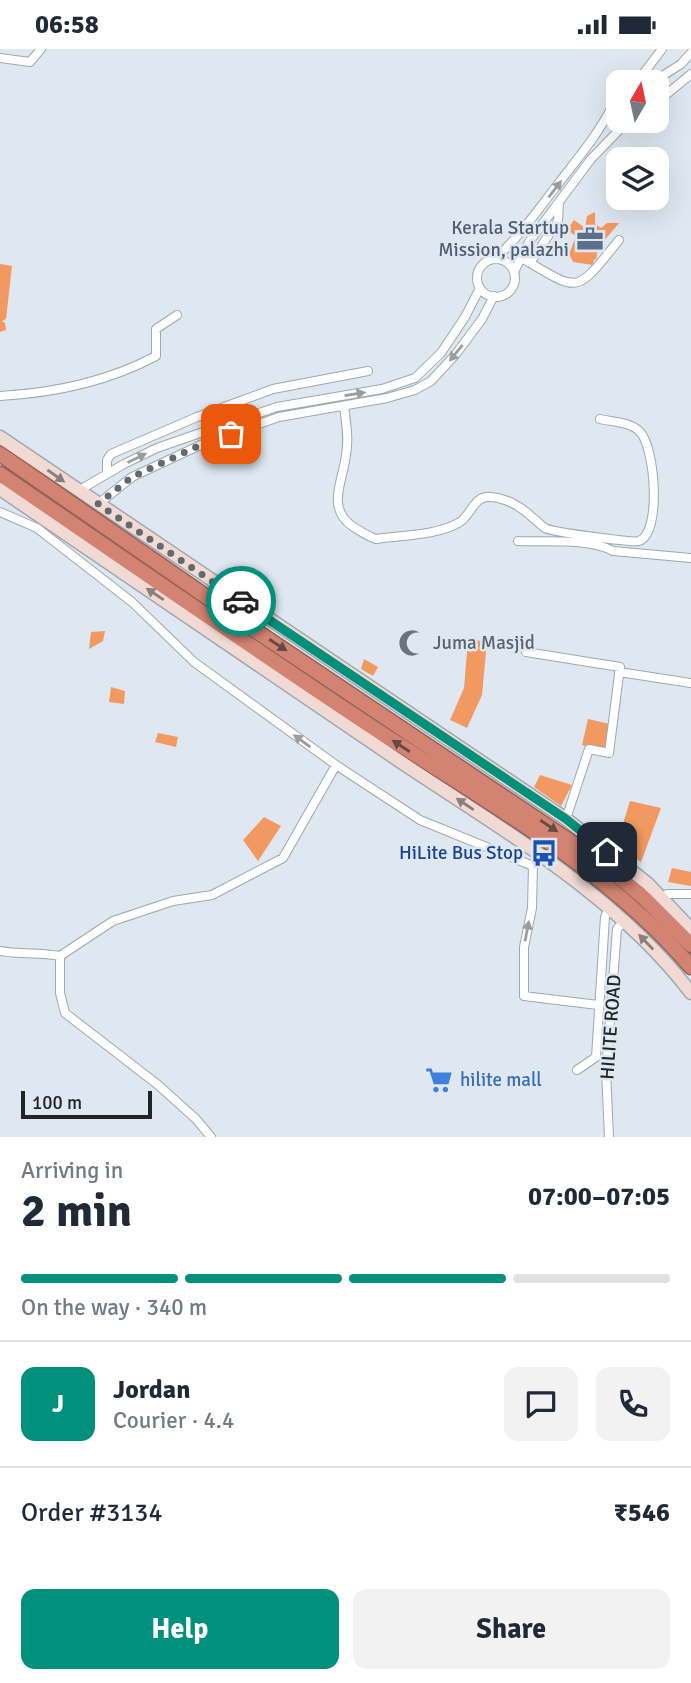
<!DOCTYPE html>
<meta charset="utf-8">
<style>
:root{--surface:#fff;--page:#f2f2f3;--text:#1f2937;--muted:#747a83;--line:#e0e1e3;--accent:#00907b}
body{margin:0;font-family:Signika,sans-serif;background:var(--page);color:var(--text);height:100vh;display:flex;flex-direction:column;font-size:26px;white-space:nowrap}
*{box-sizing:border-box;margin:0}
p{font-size:23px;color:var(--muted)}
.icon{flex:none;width:38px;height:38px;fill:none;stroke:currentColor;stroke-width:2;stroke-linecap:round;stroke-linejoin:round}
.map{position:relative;height:1088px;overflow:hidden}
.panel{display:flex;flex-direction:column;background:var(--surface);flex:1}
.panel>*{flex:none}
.needle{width:46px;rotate:9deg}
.controls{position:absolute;left:606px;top:21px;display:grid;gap:14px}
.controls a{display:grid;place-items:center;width:63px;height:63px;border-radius:14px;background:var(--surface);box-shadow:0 7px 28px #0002;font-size:35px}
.scale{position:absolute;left:21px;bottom:18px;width:131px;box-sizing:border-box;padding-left:7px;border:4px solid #212427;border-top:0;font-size:19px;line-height:24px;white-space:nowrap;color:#212427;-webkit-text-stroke:5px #dfe8f1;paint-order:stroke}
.pin{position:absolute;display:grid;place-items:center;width:60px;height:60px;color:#fff;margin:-30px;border-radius:14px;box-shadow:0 4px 10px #0006}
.courier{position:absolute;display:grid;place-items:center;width:70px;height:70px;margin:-35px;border:5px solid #00907b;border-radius:50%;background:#fff;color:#222;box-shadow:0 2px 9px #0007}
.headline em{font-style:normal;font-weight:800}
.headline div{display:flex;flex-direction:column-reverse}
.headline{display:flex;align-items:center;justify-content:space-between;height:119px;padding:0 21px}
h1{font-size:46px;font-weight:800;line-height:52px}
.bar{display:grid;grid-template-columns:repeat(4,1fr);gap:10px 7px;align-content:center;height:84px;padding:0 21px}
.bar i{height:9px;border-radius:5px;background:var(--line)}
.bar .active{background:var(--accent)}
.bar p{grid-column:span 4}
.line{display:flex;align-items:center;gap:18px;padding:0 21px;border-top:2px solid var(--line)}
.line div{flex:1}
.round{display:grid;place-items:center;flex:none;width:74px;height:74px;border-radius:14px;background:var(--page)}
.primary-button{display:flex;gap:14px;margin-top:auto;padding:14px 21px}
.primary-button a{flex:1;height:80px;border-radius:14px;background:var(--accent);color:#fff;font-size:28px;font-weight:800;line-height:80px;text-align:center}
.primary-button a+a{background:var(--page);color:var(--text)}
.status{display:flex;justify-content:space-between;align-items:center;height:49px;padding:0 35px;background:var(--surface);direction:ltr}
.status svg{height:19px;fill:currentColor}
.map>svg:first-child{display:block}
.building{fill:#f19960}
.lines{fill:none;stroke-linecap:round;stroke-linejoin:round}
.street-casing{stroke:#9ea8af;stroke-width:10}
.secondary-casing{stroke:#9ea8af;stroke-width:15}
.highway-casing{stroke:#946257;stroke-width:17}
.street{stroke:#fff;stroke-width:8}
.secondary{stroke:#f2dad4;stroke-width:12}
.highway{stroke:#d28371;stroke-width:14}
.oneway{fill:#9b9c9e}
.oneway2{fill:#8a7f7e}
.oneway3{fill:#684a45}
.done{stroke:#64696e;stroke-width:7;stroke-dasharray:0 12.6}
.route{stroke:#00907b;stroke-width:9}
.labels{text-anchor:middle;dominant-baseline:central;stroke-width:5;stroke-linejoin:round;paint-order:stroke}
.service-label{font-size:19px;fill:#4e5e75;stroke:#dfe8f1;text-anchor:end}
.worship-label{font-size:19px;fill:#5b616d;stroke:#dfe8f1;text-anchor:start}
.transit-label{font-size:19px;fill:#164399;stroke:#dfe8f1;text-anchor:end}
.street-label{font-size:19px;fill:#212427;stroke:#dfe8f1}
.shop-label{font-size:19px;fill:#366cbe;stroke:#dfe8f1;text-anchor:start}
</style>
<div class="status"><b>06:58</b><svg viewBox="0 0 49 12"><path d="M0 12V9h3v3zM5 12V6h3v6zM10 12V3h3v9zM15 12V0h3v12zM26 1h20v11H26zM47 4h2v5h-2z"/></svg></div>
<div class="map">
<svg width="691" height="1088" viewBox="0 0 691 1088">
<rect width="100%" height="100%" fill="#dfe8f1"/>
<!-- building -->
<path class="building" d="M 595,163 L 595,175 L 601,179 L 607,174 L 619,174 L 598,199 L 596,211 L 594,210 L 593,216 L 573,213 L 569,205 L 576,187 L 567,181 L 574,171 L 585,179 L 587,167 Z
M 0,215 L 12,217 L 6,270 L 2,272 L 5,274 L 6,281 L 0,283 Z
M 105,582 L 103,592 L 89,600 L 91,583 Z
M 468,591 L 487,592 L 482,646 L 467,679 L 450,671 L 464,639 Z
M 364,610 L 378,618 L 373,627 L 361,620 Z
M 111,638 L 125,642 L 124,655 L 109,653 Z
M 588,670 L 610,675 L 604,701 L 582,696 Z
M 158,684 L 178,688 L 176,698 L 155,693 Z
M 540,726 L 572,736 L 561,757 L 534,738 Z
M 630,752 L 661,759 L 641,813 L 616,797 Z
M 264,768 L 281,777 L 258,812 L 243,791 Z
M 672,819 L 691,823 L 691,837 L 668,833 Z"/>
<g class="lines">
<defs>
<path id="street" d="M 0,9 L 30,13 L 41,0
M 637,33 L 662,0
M 653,33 L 681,15 L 691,4
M 618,43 L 614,54 L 618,66
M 656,54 L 691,25
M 625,72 L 634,74 L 642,72
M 520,208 C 580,243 574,247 619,191
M 495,210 C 519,188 538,161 558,135 C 578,109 600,83 614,54
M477 229a19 19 0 1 1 38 0a19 19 0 1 1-38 0Z
M 530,214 L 558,172 L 559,153
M 514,223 L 529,193 L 591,110 L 627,73
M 0,347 C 53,344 109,332 156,307 L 156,280 L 177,266
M 344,357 C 346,373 349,390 346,406 C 343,432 326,458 352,477 C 360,482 367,487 376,490 C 402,486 436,487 460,473 C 471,466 474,446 491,448 C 506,449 522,458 533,469 C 538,472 540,476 545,479 C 551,483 634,494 639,492 C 662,484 655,398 640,383 C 631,373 613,373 600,370
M 107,425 L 107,411 L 111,405 L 197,368 L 273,340 L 368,322
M 78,442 L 124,415 L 157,399 L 203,383 L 277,358 L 382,340 L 415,329 L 441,304 L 465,268 L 480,239
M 98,455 L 132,428 L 207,393 L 279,368 L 387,349 L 415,341 L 431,332 L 456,305 L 482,270 L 494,247
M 0,463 L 37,479 L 132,553 L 194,613 L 336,716 L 420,771 L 533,817 L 532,859 L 524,898 L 524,947 L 598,956
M 518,492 C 546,493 589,489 613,502 L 691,509
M 526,603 L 620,618 L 609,704 L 589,700 L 566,770
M 619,623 L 691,634
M 663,851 L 667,845 L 691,845
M 0,902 C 20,906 40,903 60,907 L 113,872 L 173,852 L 212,846 L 283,809 L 336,716
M 60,907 L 60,944 L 65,964 L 157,1035 L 196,1070 L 211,1088
M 577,1021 L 596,1008 L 605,868 L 609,860
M 609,1088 L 606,1022 L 617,880 L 625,871"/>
<path id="secondary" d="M 0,388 L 566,770 L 648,835 L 691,880
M 0,440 C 133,530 265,621 398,711 C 498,778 618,847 691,944"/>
<path id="highway" d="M 0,405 L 253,580 L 601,813 L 644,849 L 691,896
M 0,425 C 123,509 245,594 369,676 C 480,749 604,816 691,918"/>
</defs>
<!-- street casing -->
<use href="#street" class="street-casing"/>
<!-- secondary casing -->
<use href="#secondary" class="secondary-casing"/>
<!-- highway casing -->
<use href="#highway" class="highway-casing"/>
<!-- street -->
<use href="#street" class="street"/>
<!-- secondary -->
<use href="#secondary" class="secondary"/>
<!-- highway -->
<use href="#highway" class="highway"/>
</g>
<!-- one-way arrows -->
<defs><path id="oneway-solid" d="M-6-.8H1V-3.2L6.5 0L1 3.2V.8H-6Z" transform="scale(1.75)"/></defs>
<g class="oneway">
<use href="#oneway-solid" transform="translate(555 140) rotate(-52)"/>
<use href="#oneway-solid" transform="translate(456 304) rotate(129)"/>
<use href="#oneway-solid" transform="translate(355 345) rotate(-9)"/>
<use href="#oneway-solid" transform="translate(137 409) rotate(-26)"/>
<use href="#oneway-solid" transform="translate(302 692) rotate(-144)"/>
<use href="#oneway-solid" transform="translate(527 882) rotate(-79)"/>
</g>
<g class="oneway2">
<use href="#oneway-solid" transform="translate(56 427) rotate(35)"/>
<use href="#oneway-solid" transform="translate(155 545) rotate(-146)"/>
<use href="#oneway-solid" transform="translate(465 755) rotate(-146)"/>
<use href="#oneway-solid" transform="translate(646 893) rotate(-134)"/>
</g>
<g class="oneway3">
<use href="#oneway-solid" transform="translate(278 596) rotate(33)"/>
<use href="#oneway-solid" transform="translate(401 697) rotate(-147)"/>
<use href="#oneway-solid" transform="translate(549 777) rotate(34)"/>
</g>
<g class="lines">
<!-- done -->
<path class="done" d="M 231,385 L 207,393 L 132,428 L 98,455 L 241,552"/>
<!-- route -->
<path class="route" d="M 241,552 L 566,770 L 607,803"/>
</g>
<!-- icons -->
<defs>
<symbol id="office-bare" viewBox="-9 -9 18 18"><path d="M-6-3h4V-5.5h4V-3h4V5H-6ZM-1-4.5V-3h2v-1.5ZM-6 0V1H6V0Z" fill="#5c6f8a" stroke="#dfe8f1" stroke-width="2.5" paint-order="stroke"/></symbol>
<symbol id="mosque-bare" viewBox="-9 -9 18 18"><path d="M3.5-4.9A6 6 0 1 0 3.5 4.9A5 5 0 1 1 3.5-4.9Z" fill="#6b7280" stroke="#dfe8f1" stroke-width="2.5" paint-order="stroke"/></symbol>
<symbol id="bus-bare" viewBox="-9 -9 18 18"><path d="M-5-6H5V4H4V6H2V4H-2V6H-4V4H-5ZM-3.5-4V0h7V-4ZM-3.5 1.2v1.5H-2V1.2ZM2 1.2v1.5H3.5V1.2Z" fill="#1a4fb4" stroke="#dfe8f1" stroke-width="2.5" paint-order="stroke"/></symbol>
<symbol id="supermarket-bare" viewBox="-9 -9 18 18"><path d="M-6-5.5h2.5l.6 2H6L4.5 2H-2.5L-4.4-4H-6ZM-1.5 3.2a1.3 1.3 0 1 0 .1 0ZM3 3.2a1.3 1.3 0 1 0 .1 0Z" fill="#3f7fe0" stroke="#dfe8f1" stroke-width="2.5" paint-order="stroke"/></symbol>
</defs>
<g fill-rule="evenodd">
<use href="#office-bare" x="571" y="171" width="38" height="38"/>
<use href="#mosque-bare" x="393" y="575" width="38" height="38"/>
<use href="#bus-bare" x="525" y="785" width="38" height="38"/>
<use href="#supermarket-bare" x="420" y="1012" width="38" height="38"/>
</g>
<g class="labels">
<!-- service labels -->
<g class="service-label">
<text x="569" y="179">Kerala Startup<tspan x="569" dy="22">Mission, palazhi</tspan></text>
</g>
<!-- worship labels -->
<g class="worship-label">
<text x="433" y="594">Juma Masjid</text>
</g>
<!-- transit labels -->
<g class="transit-label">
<text x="523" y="804">HiLite Bus Stop</text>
</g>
<!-- street labels -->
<g class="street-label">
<text transform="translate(611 978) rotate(-86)">HILITE ROAD</text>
</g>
<!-- shop labels -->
<g class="shop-label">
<text x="460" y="1031">hilite mall</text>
</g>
</g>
</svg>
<div class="controls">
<a><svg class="needle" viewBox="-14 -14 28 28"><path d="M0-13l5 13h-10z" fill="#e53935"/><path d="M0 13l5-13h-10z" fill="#747a83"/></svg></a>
<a><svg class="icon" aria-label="layers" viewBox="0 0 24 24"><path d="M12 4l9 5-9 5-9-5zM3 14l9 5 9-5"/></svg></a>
</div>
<div class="scale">100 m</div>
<div class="pin" style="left:231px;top:385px;background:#ea580c"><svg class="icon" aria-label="bag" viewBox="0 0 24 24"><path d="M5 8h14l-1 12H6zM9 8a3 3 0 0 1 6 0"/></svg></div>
<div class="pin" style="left:607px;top:803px;background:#1f2937"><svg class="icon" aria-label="home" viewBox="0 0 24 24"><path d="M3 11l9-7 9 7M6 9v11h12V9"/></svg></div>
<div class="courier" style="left:241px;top:552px"><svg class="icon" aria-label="car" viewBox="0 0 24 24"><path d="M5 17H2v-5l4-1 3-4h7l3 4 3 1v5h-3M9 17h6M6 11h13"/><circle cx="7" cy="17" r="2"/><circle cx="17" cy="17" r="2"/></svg></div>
</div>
<section class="panel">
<div class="headline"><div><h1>2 min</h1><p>Arriving in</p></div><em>07:00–07:05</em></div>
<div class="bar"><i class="active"></i><i class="active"></i><i class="active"></i><i></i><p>On the way · 340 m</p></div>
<div class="line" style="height:126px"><b class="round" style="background:var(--accent);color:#fff">J</b><div><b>Jordan</b><p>Courier · 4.4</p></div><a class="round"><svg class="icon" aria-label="chat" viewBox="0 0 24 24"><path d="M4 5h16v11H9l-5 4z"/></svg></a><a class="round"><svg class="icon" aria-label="phone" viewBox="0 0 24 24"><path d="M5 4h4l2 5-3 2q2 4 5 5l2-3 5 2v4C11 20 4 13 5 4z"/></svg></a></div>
<div class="line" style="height:91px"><div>Order #3134</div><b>₹546</b></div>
<div class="primary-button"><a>Help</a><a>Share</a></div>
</section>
